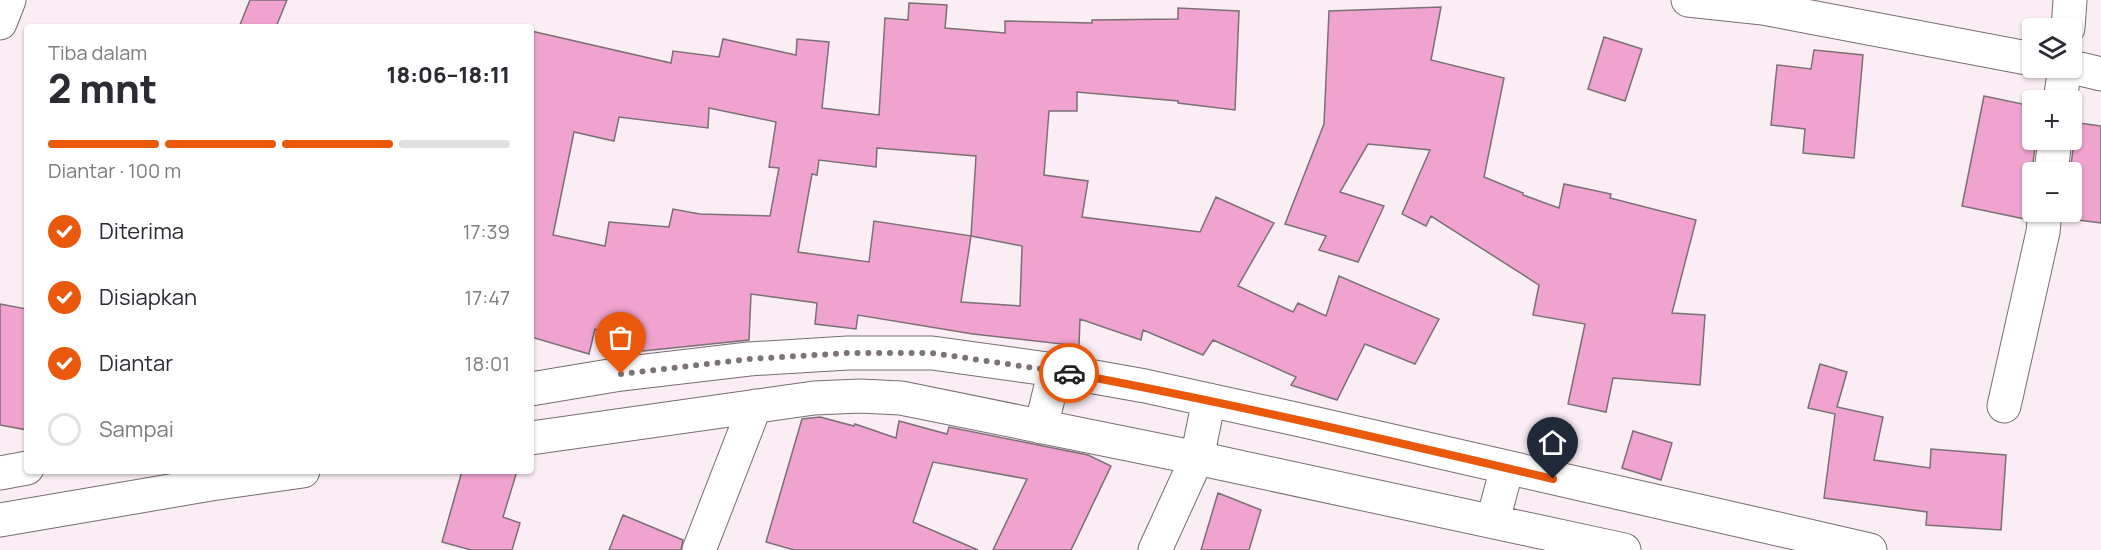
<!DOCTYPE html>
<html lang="id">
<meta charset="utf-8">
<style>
:root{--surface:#fff;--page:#f7f7f7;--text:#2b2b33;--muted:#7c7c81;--line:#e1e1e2;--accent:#ea580c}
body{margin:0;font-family:Manrope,sans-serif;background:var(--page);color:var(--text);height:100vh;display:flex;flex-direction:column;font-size:22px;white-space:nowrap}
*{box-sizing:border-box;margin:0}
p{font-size:20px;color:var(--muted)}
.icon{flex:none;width:33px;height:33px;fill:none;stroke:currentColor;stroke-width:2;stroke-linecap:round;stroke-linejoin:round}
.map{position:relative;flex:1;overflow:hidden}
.details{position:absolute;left:24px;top:24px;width:510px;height:450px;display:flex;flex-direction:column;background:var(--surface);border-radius:6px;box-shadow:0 2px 4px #0004}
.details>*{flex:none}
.buttons{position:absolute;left:2022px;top:18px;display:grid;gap:12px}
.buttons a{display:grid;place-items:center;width:60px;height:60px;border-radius:6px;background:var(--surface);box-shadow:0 2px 4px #0004;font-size:30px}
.pin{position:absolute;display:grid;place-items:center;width:51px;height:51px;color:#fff;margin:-62px -26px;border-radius:50% 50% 50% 0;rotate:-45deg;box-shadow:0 0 6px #0007}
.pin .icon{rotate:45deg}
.courier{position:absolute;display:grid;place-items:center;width:60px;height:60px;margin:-30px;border:4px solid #ea580c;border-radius:50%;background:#fff;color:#222;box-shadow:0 2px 8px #0007}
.overview em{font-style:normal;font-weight:800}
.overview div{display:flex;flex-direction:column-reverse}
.overview{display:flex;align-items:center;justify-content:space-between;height:102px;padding:0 24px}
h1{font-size:39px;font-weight:800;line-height:45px}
.bar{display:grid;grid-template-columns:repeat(4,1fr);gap:9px 6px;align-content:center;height:72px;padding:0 24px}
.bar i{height:8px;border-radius:4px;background:var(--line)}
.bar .current{background:var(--accent)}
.bar p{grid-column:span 4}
ol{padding:0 24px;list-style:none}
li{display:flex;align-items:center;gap:18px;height:66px}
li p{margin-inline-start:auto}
li .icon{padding:6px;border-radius:50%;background:var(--accent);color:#fff;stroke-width:4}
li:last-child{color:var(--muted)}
li i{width:33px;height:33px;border:3px solid var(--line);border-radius:50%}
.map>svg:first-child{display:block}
.building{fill:#f0a3ce;stroke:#7a7075;stroke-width:1.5;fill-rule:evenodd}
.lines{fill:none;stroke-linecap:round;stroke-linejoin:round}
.street-casing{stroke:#766c71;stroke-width:35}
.street{stroke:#fff;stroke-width:33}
.done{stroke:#7b7377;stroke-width:6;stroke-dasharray:0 10.8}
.route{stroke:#ea580c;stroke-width:8}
</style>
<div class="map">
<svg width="2101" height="550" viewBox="0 0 2101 550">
<rect width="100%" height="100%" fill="#faeef4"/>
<!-- building -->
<path class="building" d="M 250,0 L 287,0 L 276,27 L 239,27 Z
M 909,3 L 947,5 L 945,28 L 1005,33 L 1005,21 L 1092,23 L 1092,20 L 1178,19 L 1178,8 L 1239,11 L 1235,110 L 1178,103 L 1178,101 L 1077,92 L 1077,111 L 1049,111 L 1044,175 L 1088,181 L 1082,217 L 1200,232 L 1216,197 L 1274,223 L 1238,286 L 1293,312 L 1298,303 L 1326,316 L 1339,276 L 1439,319 L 1415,364 L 1365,344 L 1337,400 L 1291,385 L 1296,377 L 1213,340 L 1203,355 L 1143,330 L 1141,340 L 1080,319 L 1079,346 L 973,334 L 858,315 L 856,329 L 815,324 L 817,303 L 751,294 L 749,340 L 643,351 L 595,329 L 589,354 L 531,337 L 531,31 L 671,63 L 673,51 L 719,57 L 723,39 L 796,55 L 797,39 L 829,42 L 822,108 L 879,115 L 885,18 L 908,20 ZM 709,108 L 776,122 L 769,167 L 779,168 L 770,216 L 700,214 L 673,209 L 669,227 L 609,222 L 605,246 L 553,235 L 574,132 L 614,141 L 619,117 L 708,128 ZM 877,148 L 976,156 L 971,236 L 874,221 L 869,262 L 798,252 L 812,174 L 817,175 L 819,160 L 876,167 ZM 971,236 L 1022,246 L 1020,306 L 961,302 Z
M 1441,7 L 1431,60 L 1504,78 L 1484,177 L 1523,193 L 1523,195 L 1559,208 L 1564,184 L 1611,194 L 1610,198 L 1696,220 L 1672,313 L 1705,315 L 1700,385 L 1613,378 L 1606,412 L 1568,404 L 1585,324 L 1533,315 L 1539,285 L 1431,216 L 1426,226 L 1402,214 L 1430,150 L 1368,144 L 1340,192 L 1384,206 L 1358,262 L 1319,250 L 1326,236 L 1285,224 L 1324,124 L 1329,11 Z
M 1604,37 L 1642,49 L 1625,101 L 1588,89 Z
M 1814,50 L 1863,55 L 1854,158 L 1803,153 L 1805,129 L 1771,125 L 1777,65 L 1811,69 Z
M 1984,96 L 2032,106 L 2032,140 L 2036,140 L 2032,170 L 2032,199 L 2026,210 L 2025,219 L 1962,206 Z
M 2072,122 L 2101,126 L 2101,223 L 2063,218 L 2063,212 L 2072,212 L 2072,172 L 2070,172 L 2074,142 Z
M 0,304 L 27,309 L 27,430 L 0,425 Z
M 1820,364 L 1847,372 L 1837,407 L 1883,417 L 1874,460 L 1930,468 L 1931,449 L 2006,455 L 2001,530 L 1926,525 L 1927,512 L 1824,498 L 1835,414 L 1808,408 Z
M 820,417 L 854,426 L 855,424 L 896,438 L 899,421 L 947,434 L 949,427 L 1088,455 L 1111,466 L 1071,550 L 993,550 L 1027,479 L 933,462 L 913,522 L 978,550 L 794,550 L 766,542 L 802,419 Z
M 1633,431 L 1672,443 L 1661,480 L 1622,468 Z
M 462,471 L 517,471 L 503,517 L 520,523 L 512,550 L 471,550 L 442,542 Z
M 1218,493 L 1261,510 L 1249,550 L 1201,550 Z
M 623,515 L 683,540 L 681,550 L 609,550 Z"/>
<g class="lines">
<defs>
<path id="street" d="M 1688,0 L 1763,8 L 2032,59
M 0,23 L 9,0
M 2068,28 L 2070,0
M 2072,67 L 2101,74
M 2060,100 L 2065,68
M 2051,172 L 2055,140
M 531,389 L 621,374 L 749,359 L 848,353 L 932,353 L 1055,370 L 1145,386 L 1300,420 L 1870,550
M 2004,406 L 2043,232 L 2045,212
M 1041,427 L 1055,370
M 531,438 L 814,398 L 860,396 L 901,398 L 1197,458 L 1624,550
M 0,473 L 27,468
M 0,520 L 211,484 L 303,471
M 1493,520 L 1507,468
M 699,550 L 755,406
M 1155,550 L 1197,458 L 1209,400"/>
</defs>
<!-- street casing -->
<use href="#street" class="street-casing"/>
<!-- street -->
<use href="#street" class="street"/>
</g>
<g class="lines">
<!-- done -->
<path class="done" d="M 621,374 L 749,359 L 848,353 L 932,353 L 1069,373"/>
<!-- route -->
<path class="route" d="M 1069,373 C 1231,403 1392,441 1553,479"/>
</g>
</svg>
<div class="buttons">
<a><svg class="icon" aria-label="layers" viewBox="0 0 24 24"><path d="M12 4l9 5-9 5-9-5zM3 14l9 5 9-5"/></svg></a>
<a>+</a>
<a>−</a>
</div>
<div class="pin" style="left:621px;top:374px;background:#ea580c"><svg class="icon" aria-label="bag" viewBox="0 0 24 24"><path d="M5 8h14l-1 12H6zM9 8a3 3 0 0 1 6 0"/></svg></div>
<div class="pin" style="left:1553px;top:479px;background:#1f2937"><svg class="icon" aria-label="home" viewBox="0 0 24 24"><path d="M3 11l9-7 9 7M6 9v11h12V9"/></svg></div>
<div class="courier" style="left:1069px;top:373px"><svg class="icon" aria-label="car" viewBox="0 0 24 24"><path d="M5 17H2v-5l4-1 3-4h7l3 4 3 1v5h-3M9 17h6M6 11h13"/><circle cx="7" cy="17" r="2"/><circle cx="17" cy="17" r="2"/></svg></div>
<section class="details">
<div class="overview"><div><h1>2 mnt</h1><p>Tiba dalam</p></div><em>18:06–18:11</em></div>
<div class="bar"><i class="current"></i><i class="current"></i><i class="current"></i><i></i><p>Diantar · 100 m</p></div>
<ol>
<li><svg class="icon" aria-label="check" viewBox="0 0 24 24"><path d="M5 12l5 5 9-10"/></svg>Diterima<p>17:39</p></li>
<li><svg class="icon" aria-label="check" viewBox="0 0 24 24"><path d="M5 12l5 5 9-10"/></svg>Disiapkan<p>17:47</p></li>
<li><svg class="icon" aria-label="check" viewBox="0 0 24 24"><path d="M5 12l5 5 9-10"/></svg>Diantar<p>18:01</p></li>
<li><i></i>Sampai</li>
</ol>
</section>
</div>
